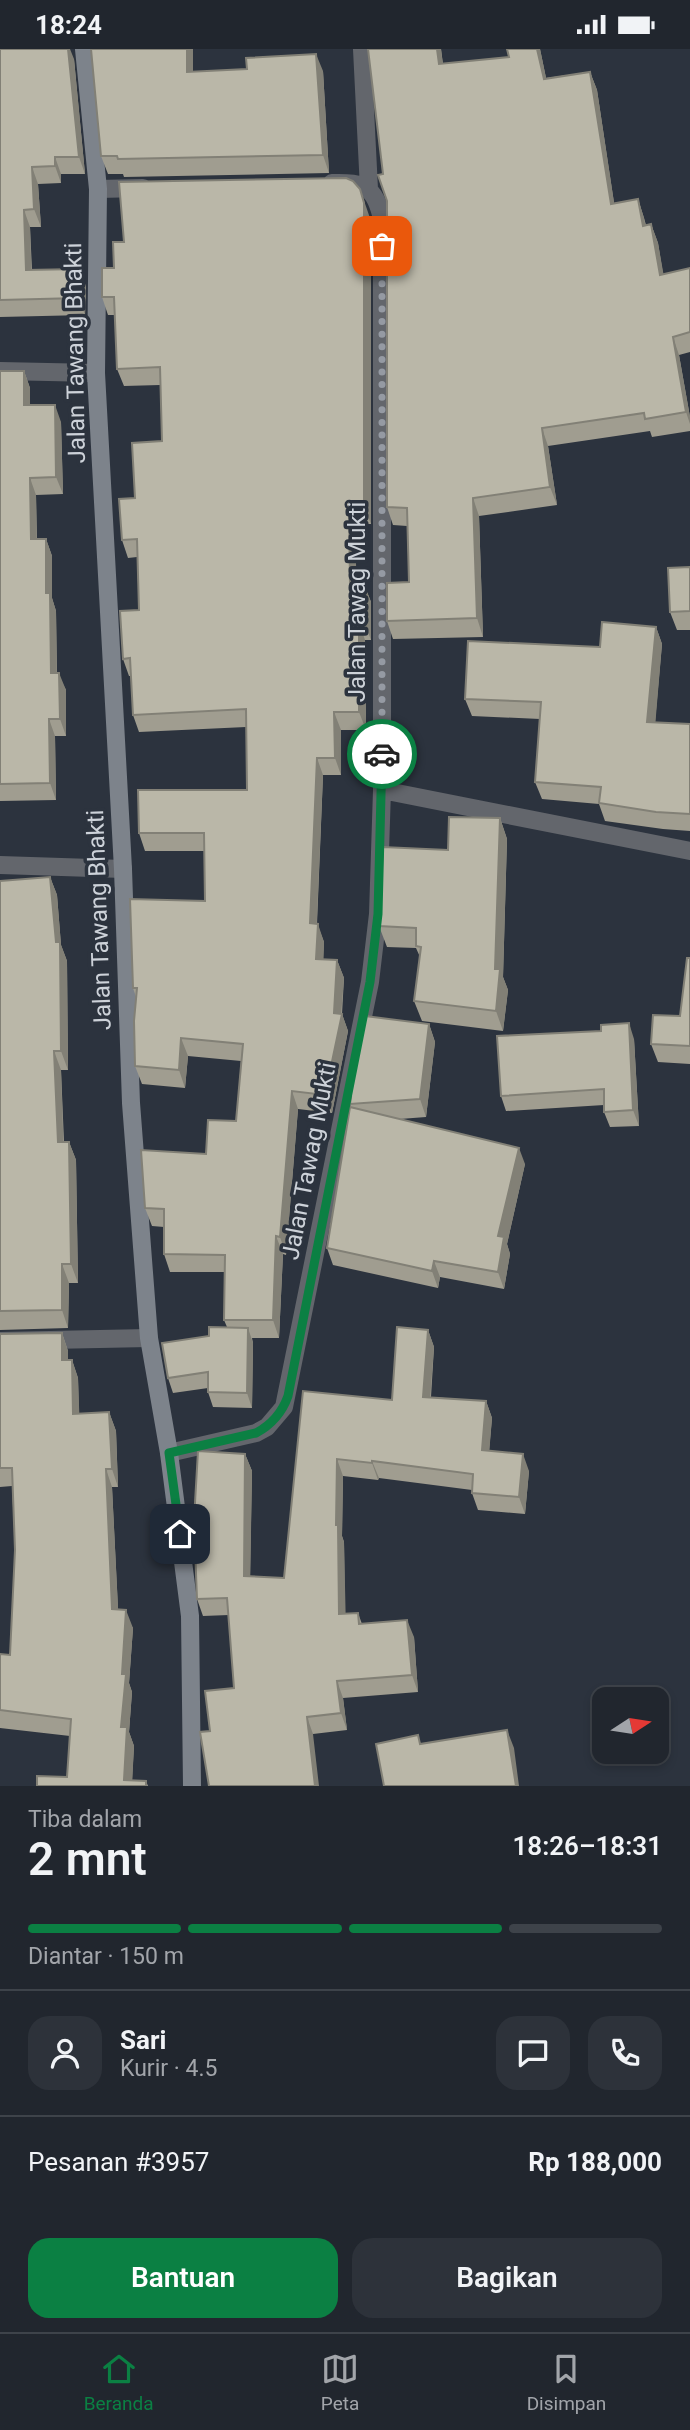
<!DOCTYPE html>
<html lang="id">
<meta charset="utf-8">
<style>
:root{--surface:#21262e;--page:#2d323a;--text:#f1f3f6;--muted:#a2a5aa;--line:#3e434a;--accent:#0b8043}
body{margin:0;font-family:Roboto,sans-serif;background:var(--page);color:var(--text);height:100vh;display:flex;flex-direction:column;font-size:26px;white-space:nowrap}
*{box-sizing:border-box;margin:0}
p{font-size:23px;color:var(--muted)}
.icon{flex:none;width:38px;height:38px;fill:none;stroke:currentColor;stroke-width:2;stroke-linecap:round;stroke-linejoin:round}
.map{position:relative;height:1737px;overflow:hidden}
.panel{display:flex;flex-direction:column;background:var(--surface);flex:1}
.panel>*{flex:none}
.needle{width:46px;rotate:78deg}
.buttons{position:absolute;left:592px;top:1638px;display:grid;gap:14px}
.buttons a{display:grid;place-items:center;width:77px;height:77px;border-radius:14px;background:var(--surface);box-shadow:0 4px 10px #0003,0 0 0 2px var(--line);font-size:35px}
.pin{position:absolute;display:grid;place-items:center;width:60px;height:60px;color:#fff;margin:-30px;border-radius:14px;box-shadow:0 4px 10px #0006}
.courier{position:absolute;display:grid;place-items:center;width:70px;height:70px;margin:-35px;border:5px solid #0b8043;border-radius:50%;background:#fff;color:#222;box-shadow:0 2px 9px #0007}
.summary em{font-style:normal;font-weight:600}
.summary div{display:flex;flex-direction:column-reverse}
.summary{display:flex;align-items:center;justify-content:space-between;height:119px;padding:0 28px}
h1{font-size:46px;font-weight:600;line-height:52px}
.bar{display:grid;grid-template-columns:repeat(4,1fr);gap:10px 7px;align-content:center;height:84px;padding:0 28px}
.bar i{height:9px;border-radius:5px;background:var(--line)}
.bar .current{background:var(--accent)}
.bar p{grid-column:span 4}
.line{display:flex;align-items:center;gap:18px;padding:0 28px;border-top:2px solid var(--line)}
.line div{flex:1}
.round{display:grid;place-items:center;flex:none;width:74px;height:74px;border-radius:21px;background:var(--page)}
.cta{display:flex;gap:14px;margin-top:auto;padding:14px 28px}
.cta a{flex:1;height:80px;border-radius:21px;background:var(--accent);color:#fff;font-size:28px;font-weight:600;line-height:80px;text-align:center}
.cta a+a{background:var(--page);color:var(--text)}
.status{display:flex;justify-content:space-between;align-items:center;height:49px;padding:0 35px;background:var(--surface);direction:ltr}
.status svg{height:19px;fill:currentColor}
.tab-bar{display:flex;justify-content:space-around;align-items:center;height:98px;border-top:2px solid var(--line);background:var(--surface);font-size:19px;color:var(--muted)}
.tab-bar a{display:grid;justify-items:center;gap:4px}
.tab-bar .current{color:var(--accent)}
.map>svg:first-child{display:block}
.lines{fill:none;stroke-linecap:round;stroke-linejoin:round}
.street{stroke:#63666c;stroke-width:18}
.secondary{stroke:#7d838b;stroke-width:18}
.wall{fill:#a09d90}
.shaded-wall{fill:#828076}
.building{fill:#bab7a8;stroke:#828076;stroke-width:2}
.done{stroke:#959aa3;stroke-width:7;stroke-dasharray:0 12.6}
.route{stroke:#0b8043;stroke-width:9}
.labels{text-anchor:middle;dominant-baseline:central;stroke-width:7;stroke-linejoin:round;paint-order:stroke}
.street-label{font-size:24px;fill:#cdd2d9;stroke:#2c333e}
</style>
<div class="status"><b>18:24</b><svg viewBox="0 0 49 12"><path d="M0 12V9h3v3zM5 12V6h3v6zM10 12V3h3v9zM15 12V0h3v12zM26 1h20v11H26zM47 4h2v5h-2z"/></svg></div>
<div class="map">
<svg width="690" height="1737" viewBox="0 0 690 1737">
<rect width="100%" height="100%" fill="#2c333e"/>
<g class="lines">
<!-- street -->
<path class="street" d="M 362,0 L 369,140
M 98,140 L 143,139
M 0,322 L 96,324
M 382,741 L 690,802
M 0,816 L 123,820
M 0,1292 L 149,1289
M 169,1404 L 256,1384 L 267,1378 L 284,1358 L 370,933 L 378,865 L 382,741 L 382,170 C 375,138 365,133 332,134"/>
<!-- secondary -->
<path class="secondary" d="M 84,0 L 98,140 L 96,324 L 123,820 L 131,1054 L 149,1289 L 169,1404 L 190,1567 L 192,1737"/>
</g>
<!-- wall -->
<path class="wall" d="M 0,0 L 74,10 L 85,125 L 61,125 L 61,134 L 38,135 L 41,178 L 30,178 L 32,221 L 86,237 L 85,266 L 0,268 Z
M 91,0 L 193,0 L 193,23 L 323,22 L 329,124 L 124,128 L 123,125 L 108,125 L 101,107 Z
M 368,0 L 441,0 L 443,15 L 509,8 L 507,0 L 540,0 L 546,29 L 590,23 L 597,41 L 614,154 L 638,150 L 644,169 L 646,176 L 651,175 L 658,194 L 663,225 L 690,219 L 690,303 L 679,306 L 690,368 L 690,382 L 652,388 L 650,382 L 548,397 L 557,456 L 479,467 L 483,588 L 393,590 L 387,572 L 409,533 L 407,477 L 393,476 L 387,458 L 387,152 Z
M 371,172 L 371,475 L 355,475 L 356,535 L 364,535 L 371,553 L 371,591 L 365,591 L 366,681 L 341,681 L 341,726 L 323,726 L 317,875 L 324,893 L 323,910 L 337,911 L 344,929 L 342,965 L 348,982 L 332,1064 L 298,1060 L 286,1206 L 283,1205 L 279,1289 L 252,1289 L 253,1294 L 252,1359 L 213,1358 L 208,1343 L 208,1339 L 173,1344 L 168,1329 L 209,1287 L 227,1278 L 224,1271 L 225,1223 L 170,1223 L 164,1205 L 164,1178 L 152,1177 L 145,1159 L 206,1105 L 236,1072 L 241,1012 L 188,1007 L 185,1039 L 142,1035 L 135,1017 L 136,948 L 133,939 L 205,852 L 204,802 L 145,802 L 139,784 L 247,741 L 246,678 L 139,683 L 133,666 L 131,627 L 129,627 L 123,610 L 139,561 L 137,508 L 128,509 L 122,491 L 135,449 L 162,392 L 160,336 L 124,337 L 117,320 L 115,266 L 108,266 L 102,248 L 114,219 Z
M 0,322 L 24,322 L 30,339 L 30,356 L 61,373 L 63,445 L 36,446 L 37,490 L 46,490 L 52,507 L 52,549 L 56,562 L 57,624 L 66,641 L 66,687 L 55,687 L 56,751 L 0,752 Z
M 690,518 L 690,581 L 677,581 L 670,563 Z
M 656,578 L 662,595 L 655,673 L 690,675 L 690,782 L 663,780 L 605,772 L 599,755 L 542,750 L 535,733 L 540,670 L 472,667 L 465,650 L 600,598 Z
M 500,769 L 507,790 L 503,928 L 508,941 L 503,982 L 422,972 L 414,952 L 420,908 L 416,899 L 387,898 L 379,877 L 448,801 Z
M 50,828 L 57,846 L 61,896 L 67,912 L 68,1021 L 61,1021 L 64,1093 L 69,1093 L 76,1111 L 78,1234 L 69,1234 L 68,1279 L 0,1281 L 0,832 Z
M 690,909 L 690,1015 L 658,1013 L 651,995 L 680,967 Z
M 429,975 L 435,993 L 426,1068 L 400,1070 L 525,1115 L 507,1195 L 510,1205 L 504,1240 L 440,1228 L 438,1239 L 333,1216 L 327,1199 L 351,1058 L 348,1048 Z
M 634,990 L 639,1077 L 610,1078 L 604,1063 L 604,1056 L 506,1062 L 501,1047 Z
M 428,1281 L 434,1298 L 431,1348 L 486,1352 L 492,1369 L 489,1402 L 529,1422 L 525,1465 L 478,1461 L 472,1444 L 472,1441 L 379,1429 L 378,1431 L 343,1427 L 342,1487 L 344,1493 L 345,1565 L 358,1564 L 362,1575 L 414,1588 L 418,1643 L 343,1649 L 347,1681 L 313,1685 L 210,1682 L 234,1639 L 229,1566 L 203,1567 L 197,1550 L 245,1405 L 252,1422 L 250,1527 L 284,1529 L 303,1342 L 392,1351 Z
M 62,1284 L 68,1302 L 68,1311 L 72,1311 L 78,1329 L 79,1365 L 109,1363 L 116,1382 L 118,1438 L 112,1438 L 118,1560 L 133,1579 L 129,1634 L 132,1643 L 129,1683 L 134,1697 L 132,1731 L 146,1732 L 148,1737 L 37,1737 L 67,1728 L 70,1687 L 0,1679 L 0,1605 L 10,1606 L 15,1501 L 12,1437 L 0,1438 L 0,1285 Z"/>
<!-- shaded-wall -->
<path class="shaded-wall" d="M 68,0 L 70,0 L 74,10 L 85,125 L 79,108 Z
M 187,0 L 193,0 L 193,40 L 187,23 Z
M 437,0 L 441,0 L 445,34 L 439,15 Z
M 537,0 L 540,0 L 550,48 L 544,30 Z
M 316,5 L 323,22 L 329,124 L 323,106 Z
M 590,23 L 597,41 L 617,173 L 611,155 Z
M 55,108 L 61,125 L 61,134 L 55,117 Z
M 32,118 L 38,135 L 41,178 L 34,160 Z
M 360,140 L 371,172 L 371,475 L 364,457 Z
M 638,150 L 644,169 L 649,195 L 643,177 Z
M 24,161 L 30,178 L 32,238 L 26,221 Z
M 651,175 L 658,194 L 667,245 L 660,226 Z
M 79,220 L 86,237 L 85,266 L 79,249 Z
M 673,288 L 679,306 L 690,368 L 690,375 L 686,363 Z
M 24,322 L 30,339 L 30,373 L 24,356 Z
M 55,356 L 61,373 L 63,445 L 56,428 Z
M 542,379 L 548,397 L 557,456 L 550,438 Z
M 30,429 L 36,446 L 37,507 L 31,490 Z
M 473,449 L 479,467 L 483,588 L 477,569 Z
M 349,457 L 355,475 L 357,553 L 350,536 Z
M 46,490 L 52,507 L 52,549 L 56,562 L 57,641 L 51,624 L 46,544 Z
M 364,535 L 371,553 L 371,591 L 364,573 Z
M 359,573 L 365,591 L 366,681 L 359,663 Z
M 656,578 L 662,595 L 654,690 L 647,673 Z
M 59,624 L 66,641 L 66,687 L 60,670 Z
M 334,663 L 341,681 L 341,726 L 335,709 Z
M 49,670 L 55,687 L 56,751 L 50,734 Z
M 317,709 L 323,726 L 316,892 L 310,874 Z
M 500,769 L 507,790 L 503,928 L 508,941 L 503,982 L 496,962 L 495,920 Z
M 50,828 L 57,846 L 61,896 L 67,912 L 68,1021 L 61,1002 L 56,893 Z
M 318,875 L 324,893 L 323,928 L 316,910 Z
M 337,911 L 344,929 L 341,967 L 342,965 L 348,982 L 332,1064 L 325,1046 L 334,964 Z
M 629,974 L 634,990 L 639,1077 L 633,1061 Z
M 429,975 L 435,993 L 426,1068 L 420,1050 Z
M 181,989 L 188,1007 L 185,1039 L 179,1021 Z
M 54,1002 L 61,1021 L 64,1111 L 58,1093 Z
M 292,1042 L 298,1060 L 286,1206 L 280,1188 Z
M 69,1093 L 76,1111 L 78,1234 L 71,1215 Z
M 519,1099 L 525,1115 L 507,1195 L 510,1205 L 504,1240 L 498,1223 L 498,1187 Z
M 276,1187 L 283,1205 L 279,1289 L 273,1271 Z
M 434,1212 L 440,1228 L 438,1239 L 432,1222 Z
M 62,1215 L 69,1234 L 68,1279 L 62,1261 Z
M 248,1279 L 253,1294 L 252,1359 L 247,1344 Z
M 428,1281 L 434,1298 L 429,1365 L 423,1348 Z
M 62,1284 L 68,1302 L 68,1329 L 62,1311 Z
M 72,1311 L 78,1329 L 80,1384 L 73,1365 Z
M 486,1352 L 492,1369 L 488,1418 L 482,1401 Z
M 109,1363 L 116,1382 L 118,1438 L 112,1420 Z
M 245,1405 L 252,1422 L 250,1544 L 244,1527 Z
M 523,1405 L 529,1422 L 525,1465 L 519,1448 Z
M 337,1410 L 343,1427 L 342,1487 L 344,1493 L 346,1582 L 339,1565 L 336,1476 Z
M 372,1412 L 379,1429 L 378,1431 L 372,1414 Z
M 106,1420 L 112,1438 L 119,1578 L 112,1560 Z
M 126,1561 L 133,1579 L 129,1634 L 132,1643 L 129,1683 L 134,1697 L 132,1737 L 124,1731 L 121,1678 L 122,1625 Z
M 407,1571 L 414,1588 L 418,1643 L 412,1626 Z
M 337,1632 L 343,1649 L 347,1681 L 341,1664 Z
M 307,1668 L 313,1685 L 319,1737 L 315,1737 Z
M 507,1681 L 514,1699 L 519,1737 L 516,1737 Z"/>
<!-- building -->
<path class="building" d="M 0,0 L 68,0 L 79,108 L 55,108 L 55,117 L 32,118 L 34,160 L 24,161 L 26,221 L 79,220 L 79,249 L 0,251 Z
M 91,0 L 187,0 L 187,23 L 247,20 L 246,9 L 316,5 L 323,106 L 118,110 L 117,107 L 101,107 Z
M 368,0 L 437,0 L 439,15 L 509,8 L 507,0 L 537,0 L 544,30 L 590,23 L 611,155 L 638,150 L 643,177 L 651,175 L 660,226 L 690,219 L 690,283 L 673,288 L 686,363 L 645,370 L 644,364 L 542,379 L 550,438 L 473,449 L 477,569 L 387,572 L 387,534 L 409,533 L 407,459 L 387,458 L 387,152 L 378,126 L 383,125 Z
M 346,129 L 353,132 L 360,140 L 364,154 L 364,457 L 349,457 L 350,536 L 364,535 L 364,573 L 359,573 L 359,663 L 334,663 L 335,709 L 317,709 L 310,874 L 318,875 L 316,910 L 337,911 L 334,964 L 342,965 L 325,1046 L 292,1042 L 280,1188 L 276,1187 L 273,1271 L 224,1271 L 225,1206 L 164,1205 L 164,1160 L 145,1159 L 141,1101 L 206,1105 L 208,1071 L 236,1072 L 243,995 L 181,989 L 179,1021 L 135,1017 L 134,972 L 137,939 L 133,939 L 130,850 L 205,852 L 204,784 L 139,784 L 138,741 L 247,741 L 246,660 L 133,666 L 130,609 L 123,610 L 120,562 L 139,561 L 137,490 L 122,491 L 119,450 L 135,449 L 132,394 L 162,392 L 160,318 L 117,320 L 114,248 L 102,248 L 102,219 L 114,219 L 113,193 L 124,193 L 119,133 Z
M 0,322 L 24,322 L 24,356 L 55,356 L 56,428 L 30,429 L 31,490 L 46,490 L 46,544 L 50,544 L 51,624 L 59,624 L 60,670 L 49,670 L 50,734 L 0,735 Z
M 690,518 L 690,562 L 670,563 L 668,519 Z
M 602,573 L 656,578 L 647,673 L 690,675 L 690,765 L 656,763 L 599,754 L 601,738 L 535,733 L 541,653 L 465,650 L 468,592 L 600,598 Z
M 449,768 L 500,769 L 495,920 L 500,920 L 496,962 L 414,952 L 421,898 L 416,897 L 416,879 L 379,877 L 383,798 L 448,801 Z
M 50,828 L 56,893 L 60,893 L 61,1002 L 54,1002 L 58,1093 L 69,1093 L 71,1215 L 62,1215 L 62,1261 L 0,1262 L 0,832 Z
M 687,909 L 690,909 L 690,997 L 651,995 L 653,966 L 680,967 Z
M 365,967 L 429,975 L 420,1050 L 350,1055 L 351,1048 L 348,1048 Z
M 629,974 L 633,1061 L 604,1063 L 604,1040 L 501,1047 L 497,987 L 601,982 L 601,976 Z
M 350,1058 L 519,1099 L 498,1187 L 504,1188 L 498,1223 L 434,1212 L 432,1222 L 327,1199 Z
M 209,1278 L 248,1279 L 247,1344 L 208,1343 L 208,1323 L 168,1329 L 162,1294 L 209,1287 Z
M 397,1278 L 428,1281 L 423,1348 L 486,1352 L 482,1401 L 523,1405 L 519,1448 L 472,1444 L 473,1425 L 372,1412 L 372,1414 L 337,1410 L 336,1476 L 338,1476 L 339,1565 L 358,1564 L 359,1575 L 407,1571 L 412,1626 L 337,1632 L 341,1664 L 307,1668 L 315,1737 L 209,1737 L 200,1683 L 210,1682 L 205,1642 L 234,1639 L 227,1549 L 197,1550 L 194,1471 L 198,1402 L 245,1405 L 244,1527 L 284,1529 L 303,1342 L 392,1351 Z
M 62,1284 L 62,1311 L 72,1311 L 73,1365 L 109,1363 L 112,1420 L 106,1420 L 112,1560 L 126,1561 L 122,1625 L 126,1625 L 121,1678 L 127,1678 L 124,1731 L 146,1732 L 146,1737 L 37,1737 L 37,1727 L 67,1728 L 71,1670 L 0,1661 L 0,1605 L 10,1606 L 15,1501 L 12,1419 L 0,1419 L 0,1285 Z
M 507,1681 L 516,1737 L 384,1737 L 376,1695 L 418,1686 L 420,1695 Z"/>
<g class="lines">
<!-- done -->
<path class="done" d="M 382,197 L 382,705"/>
<!-- route -->
<path class="route" d="M 180,1485 L 169,1404 L 256,1384 C 271,1376 282,1364 288,1347 L 370,933 L 378,865 L 382,705"/>
</g>
<g class="labels">
<!-- street labels -->
<g class="street-label">
<text transform="translate(75 304) rotate(-91)">Jalan Tawang Bhakti</text>
<text transform="translate(357 553) rotate(-90)">Jalan Tawag Mukti</text>
<text transform="translate(99 871) rotate(-92)">Jalan Tawang Bhakti</text>
<text transform="translate(309 1112) rotate(-79)">Jalan Tawag Mukti</text>
</g>
</g>
</svg>
<div class="buttons">
<a><svg class="needle" viewBox="-14 -14 28 28"><path d="M0-13l5 13h-10z" fill="#e53935"/><path d="M0 13l5-13h-10z" fill="#a2a5aa"/></svg></a>
</div>
<div class="pin" style="left:382px;top:197px;background:#ea580c"><svg class="icon" aria-label="bag" viewBox="0 0 24 24"><path d="M5 8h14l-1 12H6zM9 8a3 3 0 0 1 6 0"/></svg></div>
<div class="pin" style="left:180px;top:1485px;background:#1f2937"><svg class="icon" aria-label="home" viewBox="0 0 24 24"><path d="M3 11l9-7 9 7M6 9v11h12V9"/></svg></div>
<div class="courier" style="left:382px;top:705px"><svg class="icon" aria-label="car" viewBox="0 0 24 24"><path d="M5 17H2v-5l4-1 3-4h7l3 4 3 1v5h-3M9 17h6M6 11h13"/><circle cx="7" cy="17" r="2"/><circle cx="17" cy="17" r="2"/></svg></div>
</div>
<section class="panel">
<div class="summary"><div><h1>2 mnt</h1><p>Tiba dalam</p></div><em>18:26–18:31</em></div>
<div class="bar"><i class="current"></i><i class="current"></i><i class="current"></i><i></i><p>Diantar · 150 m</p></div>
<div class="line" style="height:126px"><a class="round"><svg class="icon" aria-label="person" viewBox="0 0 24 24"><circle cx="12" cy="8" r="4"/><path d="M4 21q1-7 8-7t8 7"/></svg></a><div><b>Sari</b><p>Kurir · 4.5</p></div><a class="round"><svg class="icon" aria-label="chat" viewBox="0 0 24 24"><path d="M4 5h16v11H9l-5 4z"/></svg></a><a class="round"><svg class="icon" aria-label="phone" viewBox="0 0 24 24"><path d="M5 4h4l2 5-3 2q2 4 5 5l2-3 5 2v4C11 20 4 13 5 4z"/></svg></a></div>
<div class="line" style="height:91px"><div>Pesanan #3957</div><b>Rp 188,000</b></div>
<div class="cta"><a>Bantuan</a><a>Bagikan</a></div>
</section>
<nav class="tab-bar">
<a class="current"><svg class="icon" aria-label="home" viewBox="0 0 24 24"><path d="M3 11l9-7 9 7M6 9v11h12V9"/></svg>Beranda</a>
<a><svg class="icon" aria-label="map" viewBox="0 0 24 24"><path d="M3 6l6-2 6 2 6-2v14l-6 2-6-2-6 2zM9 4v14M15 6v14"/></svg>Peta</a>
<a><svg class="icon" aria-label="saved" viewBox="0 0 24 24"><path d="M7 4h10v16l-5-4-5 4z"/></svg>Disimpan</a>
</nav>
